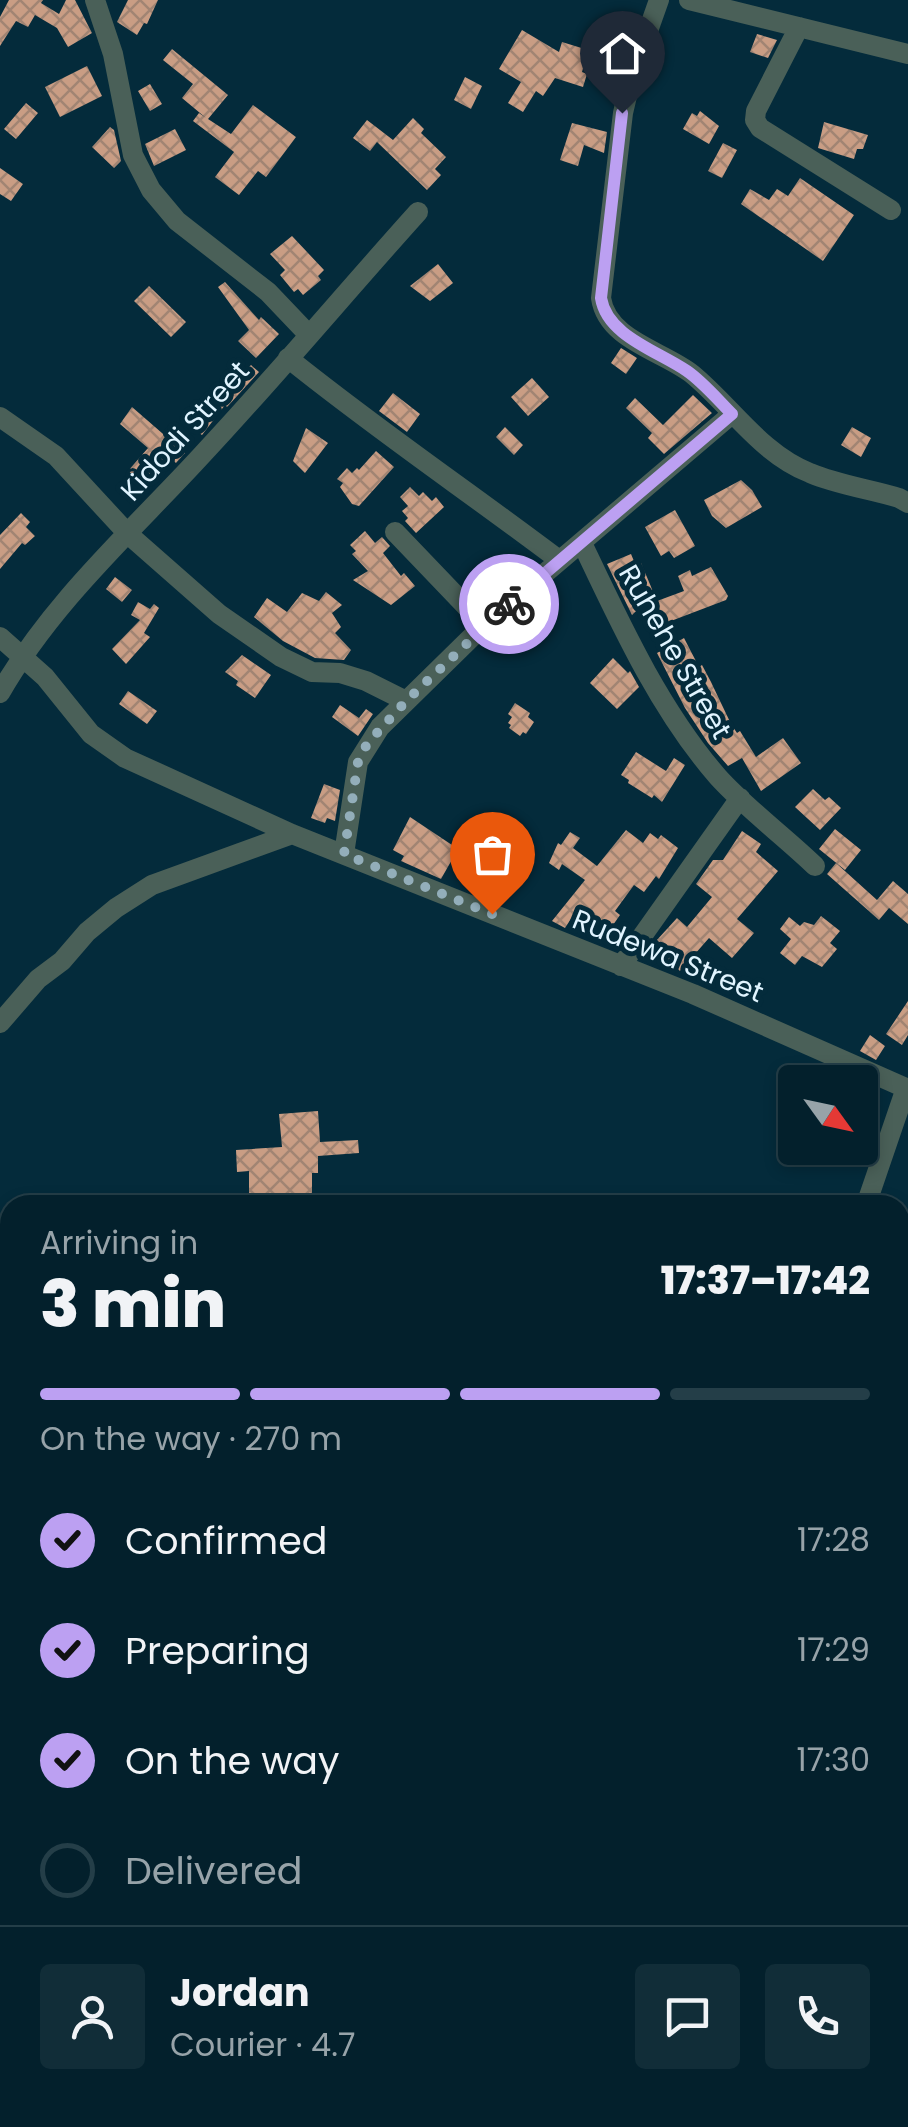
<!DOCTYPE html>
<meta charset="utf-8">
<style>
:root{--surface:#03202c;--page:#112d38;--text:#f1f3f6;--muted:#97a3a9;--line:#243e48;--accent:#bca0f2}
body{margin:0;font-family:Poppins,sans-serif;background:var(--page);color:var(--text);height:100vh;display:flex;flex-direction:column;font-size:38px;white-space:nowrap}
*{box-sizing:border-box;margin:0}
p{font-size:32px;color:var(--muted)}
.icon{flex:none;width:55px;height:55px;fill:none;stroke:currentColor;stroke-width:2;stroke-linecap:round;stroke-linejoin:round}
.map{position:relative;flex:1;overflow:hidden}
.drawer{position:absolute;left:0px;top:1195px;width:910px;height:932px;display:flex;flex-direction:column;background:var(--surface);border-radius:30px 30px 0 0;box-shadow:0 5px 15px #0003,0 0 0 2px var(--line)}
.drawer>*{flex:none}
.needle{width:65px;rotate:123deg}
.buttons{position:absolute;left:778px;top:1065px;display:grid;gap:20px}
.buttons a{display:grid;place-items:center;width:100px;height:100px;border-radius:10px;background:var(--surface);box-shadow:0 5px 15px #0003,0 0 0 2px var(--line);font-size:50px}
.pin{position:absolute;display:grid;place-items:center;width:85px;height:85px;color:#fff;margin:-102px -42px;border-radius:50% 50% 50% 0;rotate:-45deg;box-shadow:0 0 10px #0007}
.pin .icon{rotate:45deg}
.courier{position:absolute;display:grid;place-items:center;width:100px;height:100px;margin:-50px;border:8px solid #bca0f2;border-radius:50%;background:#fff;color:#222;box-shadow:0 2px 12px #0007}
.summary em{font-style:normal;font-weight:800}
.summary div{display:flex;flex-direction:column-reverse}
.summary{display:flex;align-items:center;justify-content:space-between;height:170px;padding:0 40px}
h1{font-size:65px;font-weight:800;line-height:75px}
.bar{display:grid;grid-template-columns:repeat(4,1fr);gap:15px 10px;align-content:center;height:120px;padding:0 40px}
.bar i{height:12px;border-radius:8px;background:var(--line)}
.bar .on{background:var(--accent)}
.bar p{grid-column:span 4}
.line{display:flex;align-items:center;gap:25px;padding:0 40px;border-top:2px solid var(--line)}
.line div{flex:1}
.round{display:grid;place-items:center;flex:none;width:105px;height:105px;border-radius:10px;background:var(--page)}
ol{padding:0 40px;list-style:none}
li{display:flex;align-items:center;gap:30px;height:110px}
li p{margin-inline-start:auto}
li .icon{padding:10px;border-radius:50%;background:var(--accent);color:#111;stroke-width:4}
li:last-child{color:var(--muted)}
li i{width:55px;height:55px;border:5px solid var(--line);border-radius:50%}
.map>svg:first-child{display:block}
.building{fill:url(#building-cross-hatch)}
.lines{fill:none;stroke-linecap:round;stroke-linejoin:round}
.minor{stroke:#4a6058;stroke-width:20}
.done{stroke:#93aeba;stroke-width:10;stroke-dasharray:0 18}
.route{stroke:#bca0f2;stroke-width:12}
.labels{text-anchor:middle;dominant-baseline:central;stroke-width:10;stroke-linejoin:round;paint-order:stroke}
.street-label{font-size:28px;fill:#e0f4ff;stroke:#042b3b}
</style>
<div class="map">
<svg width="908" height="2127" viewBox="0 0 908 2127">
<defs>
<pattern id="building-cross-hatch" width="8" height="8" patternUnits="userSpaceOnUse" patternTransform="scale(2.5)"><rect width="8" height="8" fill="#c99d84"/><path d="M0 0l8 8M0 8l8-8" fill="none" stroke="#a18473"/></pattern>
</defs>
<rect width="100%" height="100%" fill="#042b3b"/>
<!-- building -->
<path class="building" d="M 9,0 L 43,0 L 41,3 L 59,14 L 66,0 L 75,0 L 92,33 L 68,47 L 57,28 L 35,15 L 28,27 L 16,21 L 0,46 L 0,17 Z
M 128,0 L 158,0 L 147,24 L 144,23 L 137,35 L 117,22 Z
M 522,30 L 559,52 L 562,42 L 588,50 L 582,72 L 587,74 L 583,87 L 555,78 L 543,96 L 536,91 L 523,112 L 508,103 L 521,82 L 499,69 Z
M 757,34 L 777,40 L 768,58 L 750,52 Z
M 172,49 L 228,95 L 208,119 L 231,134 L 253,105 L 296,137 L 266,177 L 258,171 L 239,195 L 215,177 L 234,152 L 193,121 L 199,113 L 206,118 L 182,98 L 193,84 L 163,60 Z
M 87,66 L 102,96 L 60,117 L 45,87 Z
M 465,77 L 482,86 L 471,109 L 454,100 Z
M 150,84 L 162,104 L 150,111 L 138,91 Z
M 26,103 L 38,113 L 16,139 L 4,129 Z
M 700,111 L 719,126 L 709,144 L 683,129 L 692,113 L 697,116 Z
M 413,118 L 424,129 L 421,133 L 446,157 L 435,169 L 441,175 L 427,190 L 377,142 L 370,151 L 353,138 L 367,120 L 393,140 Z
M 824,122 L 868,135 L 863,149 L 857,149 L 854,159 L 818,148 Z
M 572,123 L 607,132 L 604,153 L 584,145 L 578,166 L 560,160 Z
M 110,127 L 114,130 L 121,161 L 114,168 L 92,147 Z
M 175,129 L 186,150 L 154,166 L 145,144 Z
M 723,143 L 737,150 L 722,178 L 708,171 Z
M 0,168 L 23,184 L 11,201 L 0,194 Z
M 800,178 L 854,215 L 823,261 L 741,204 L 750,189 L 769,200 L 777,189 L 788,196 Z
M 292,236 L 324,270 L 318,276 L 321,280 L 303,295 L 298,289 L 294,292 L 280,275 L 285,270 L 270,254 Z
M 438,264 L 453,283 L 430,301 L 410,286 Z
M 225,282 L 259,320 L 261,317 L 279,334 L 256,358 L 238,341 L 249,330 L 218,287 Z
M 149,286 L 186,322 L 171,337 L 134,301 Z
M 621,348 L 637,358 L 626,374 L 611,363 Z
M 251,365 L 259,372 L 227,407 L 225,405 L 202,435 L 184,422 L 216,384 L 225,391 Z
M 532,378 L 549,397 L 528,416 L 511,397 Z
M 393,393 L 420,414 L 407,432 L 379,411 Z
M 693,395 L 712,413 L 664,454 L 648,438 L 652,433 L 626,408 L 635,398 L 663,425 Z
M 132,407 L 185,453 L 176,463 L 171,459 L 146,487 L 128,471 L 148,448 L 120,424 Z
M 505,427 L 523,445 L 514,455 L 496,437 Z
M 852,427 L 871,438 L 861,457 L 841,445 Z
M 306,428 L 328,443 L 305,473 L 293,461 Z
M 376,451 L 394,467 L 359,506 L 352,504 L 340,487 L 343,483 L 337,479 L 347,468 L 352,473 L 357,468 L 359,470 Z
M 741,480 L 752,490 L 762,507 L 726,528 L 712,516 L 704,500 Z
M 410,487 L 419,496 L 423,492 L 432,501 L 436,497 L 444,507 L 416,533 L 405,521 L 408,518 L 402,511 L 408,506 L 400,497 Z
M 675,510 L 695,546 L 674,558 L 669,551 L 661,556 L 645,527 Z
M 21,513 L 30,522 L 26,527 L 35,536 L 25,545 L 22,543 L 0,569 L 0,535 Z
M 365,531 L 375,543 L 382,537 L 390,546 L 383,553 L 401,576 L 404,573 L 415,586 L 391,605 L 353,580 L 368,571 L 352,554 L 356,551 L 350,545 Z
M 631,554 L 636,566 L 641,563 L 657,601 L 684,591 L 678,576 L 690,570 L 692,576 L 711,567 L 728,596 L 726,600 L 650,629 L 641,606 L 632,615 L 607,564 Z
M 499,557 L 523,574 L 504,590 L 485,576 Z
M 115,577 L 132,590 L 122,602 L 106,589 Z
M 326,592 L 342,605 L 332,613 L 341,627 L 335,633 L 351,650 L 344,660 L 315,658 L 283,641 L 254,617 L 267,598 L 287,612 L 302,593 L 319,601 Z
M 138,602 L 150,609 L 154,604 L 159,608 L 144,633 L 150,637 L 126,664 L 112,649 L 140,620 L 131,615 Z
M 684,638 L 699,667 L 702,665 L 711,682 L 731,724 L 737,733 L 740,731 L 756,757 L 783,738 L 801,763 L 761,791 L 742,758 L 728,766 L 708,743 L 685,708 L 657,653 Z
M 242,655 L 271,675 L 255,698 L 236,685 L 238,681 L 225,672 Z
M 613,658 L 628,673 L 630,671 L 639,687 L 617,709 L 590,683 Z
M 128,691 L 157,711 L 147,724 L 119,704 Z
M 515,703 L 530,713 L 528,717 L 534,722 L 526,734 L 523,732 L 520,736 L 509,728 L 511,725 L 508,723 L 512,717 L 508,714 Z
M 340,705 L 359,718 L 366,709 L 373,714 L 358,736 L 332,717 Z
M 636,752 L 666,771 L 674,758 L 685,765 L 662,802 L 654,795 L 652,798 L 628,783 L 629,780 L 621,775 Z
M 324,784 L 340,790 L 335,821 L 327,818 L 325,823 L 311,818 Z
M 813,789 L 825,800 L 829,797 L 841,808 L 820,830 L 795,807 Z
M 410,817 L 458,849 L 441,879 L 401,861 L 404,856 L 393,850 Z
M 835,829 L 861,850 L 845,870 L 819,849 Z
M 626,830 L 643,843 L 650,833 L 658,839 L 661,835 L 678,848 L 659,879 L 656,876 L 644,892 L 634,885 L 615,911 L 620,915 L 613,925 L 608,922 L 602,930 L 576,911 L 565,928 L 552,921 L 585,880 L 562,864 L 559,870 L 549,863 L 558,843 L 561,845 L 570,832 L 580,838 L 573,848 L 597,866 Z
M 742,831 L 761,844 L 756,852 L 778,871 L 737,919 L 754,933 L 732,958 L 709,938 L 680,971 L 674,965 L 672,967 L 657,954 L 663,947 L 656,941 L 677,918 L 687,927 L 712,897 L 696,884 L 713,860 L 723,860 Z
M 836,863 L 877,900 L 893,881 L 908,894 L 908,924 L 889,908 L 879,920 L 827,874 Z
M 821,916 L 840,931 L 830,943 L 837,949 L 822,967 L 802,956 L 795,965 L 780,953 L 791,939 L 780,929 L 789,917 L 800,926 L 804,922 L 814,925 Z
M 908,1001 L 908,1035 L 902,1045 L 886,1034 Z
M 870,1035 L 885,1046 L 876,1060 L 860,1051 Z
M 318,1111 L 320,1142 L 358,1140 L 359,1153 L 318,1156 L 318,1173 L 312,1173 L 312,1205 L 249,1205 L 249,1171 L 237,1172 L 236,1150 L 282,1147 L 279,1114 Z"/>
<g class="lines">
<!-- minor -->
<path class="minor" d="M 95,0 L 113,54 L 133,155 L 151,190 L 177,221 L 268,292 L 308,334
M 659,0 L 631,79 L 623,113 L 601,298 C 607,340 663,351 692,374 C 731,406 761,454 810,473 C 838,485 870,489 899,498 L 908,503
M 689,0 L 908,54
M 799,27 L 756,111 L 755,120 L 760,128 L 891,210
M 288,358 C 376,429 469,492 559,560
M 0,417 L 56,456 L 128,534 L 219,614 L 281,657 L 312,672 L 340,673 L 366,681 L 406,701
M 395,532 L 484,625
M 582,543 C 620,623 659,709 718,777 C 747,809 784,836 815,866
M 0,637 L 45,677 L 91,734 L 125,758 L 292,834 L 693,994 L 908,1089
M 0,693 C 52,602 131,532 201,456 C 275,377 345,293 418,212
M 344,854 L 358,762 L 380,727 L 484,625 L 732,414
M 621,966 L 740,798
M 0,1023 L 38,979 L 62,961 L 87,932 L 116,908 L 152,885 L 292,834
M 866,1205 L 906,1088
M 0,1513 L 10,1495
M 900,1731 L 908,1726
M 900,1816 L 908,1833
M 900,2046 L 908,2041
M 360,2127 L 361,2118
M 772,2127 L 787,2118"/>
</g>
<g class="lines">
<!-- done -->
<path class="done" d="M 492,914 L 344,854 L 358,762 L 367,744 L 406,701 L 509,604"/>
<!-- route -->
<path class="route" d="M 509,604 L 732,414 C 718,400 703,382 687,371 C 658,351 607,336 601,298 L 622,113"/>
</g>
<g class="labels">
<!-- street labels -->
<g class="street-label">
<text transform="translate(185 431) rotate(-48)">Kidodi Street</text>
<text transform="translate(675 652) rotate(60)">Ruhehe Street</text>
<text transform="translate(668 956) rotate(22)">Rudewa Street</text>
</g>
</g>
</svg>
<div class="buttons">
<a><svg class="needle" viewBox="-14 -14 28 28"><path d="M0-13l5 13h-10z" fill="#e53935"/><path d="M0 13l5-13h-10z" fill="#97a3a9"/></svg></a>
</div>
<div class="pin" style="left:492px;top:914px;background:#ea580c"><svg class="icon" aria-label="bag" viewBox="0 0 24 24"><path d="M5 8h14l-1 12H6zM9 8a3 3 0 0 1 6 0"/></svg></div>
<div class="pin" style="left:622px;top:113px;background:#1f2937"><svg class="icon" aria-label="home" viewBox="0 0 24 24"><path d="M3 11l9-7 9 7M6 9v11h12V9"/></svg></div>
<div class="courier" style="left:509px;top:604px"><svg class="icon" aria-label="bike" viewBox="0 0 24 24"><circle cx="6" cy="16" r="4"/><circle cx="18" cy="16" r="4"/><path d="M6 16l4-8h5l3 8M10 8l3 8H6M13 5h3"/></svg></div>
<section class="drawer">
<div class="summary"><div><h1>3 min</h1><p>Arriving in</p></div><em>17:37–17:42</em></div>
<div class="bar"><i class="on"></i><i class="on"></i><i class="on"></i><i></i><p>On the way · 270 m</p></div>
<ol>
<li><svg class="icon" aria-label="check" viewBox="0 0 24 24"><path d="M5 12l5 5 9-10"/></svg>Confirmed<p>17:28</p></li>
<li><svg class="icon" aria-label="check" viewBox="0 0 24 24"><path d="M5 12l5 5 9-10"/></svg>Preparing<p>17:29</p></li>
<li><svg class="icon" aria-label="check" viewBox="0 0 24 24"><path d="M5 12l5 5 9-10"/></svg>On the way<p>17:30</p></li>
<li><i></i>Delivered</li>
</ol>
<div class="line" style="height:180px"><a class="round"><svg class="icon" aria-label="person" viewBox="0 0 24 24"><circle cx="12" cy="8" r="4"/><path d="M4 21q1-7 8-7t8 7"/></svg></a><div><b>Jordan</b><p>Courier · 4.7</p></div><a class="round"><svg class="icon" aria-label="chat" viewBox="0 0 24 24"><path d="M4 5h16v11H9l-5 4z"/></svg></a><a class="round"><svg class="icon" aria-label="phone" viewBox="0 0 24 24"><path d="M5 4h4l2 5-3 2q2 4 5 5l2-3 5 2v4C11 20 4 13 5 4z"/></svg></a></div>
</section>
</div>
